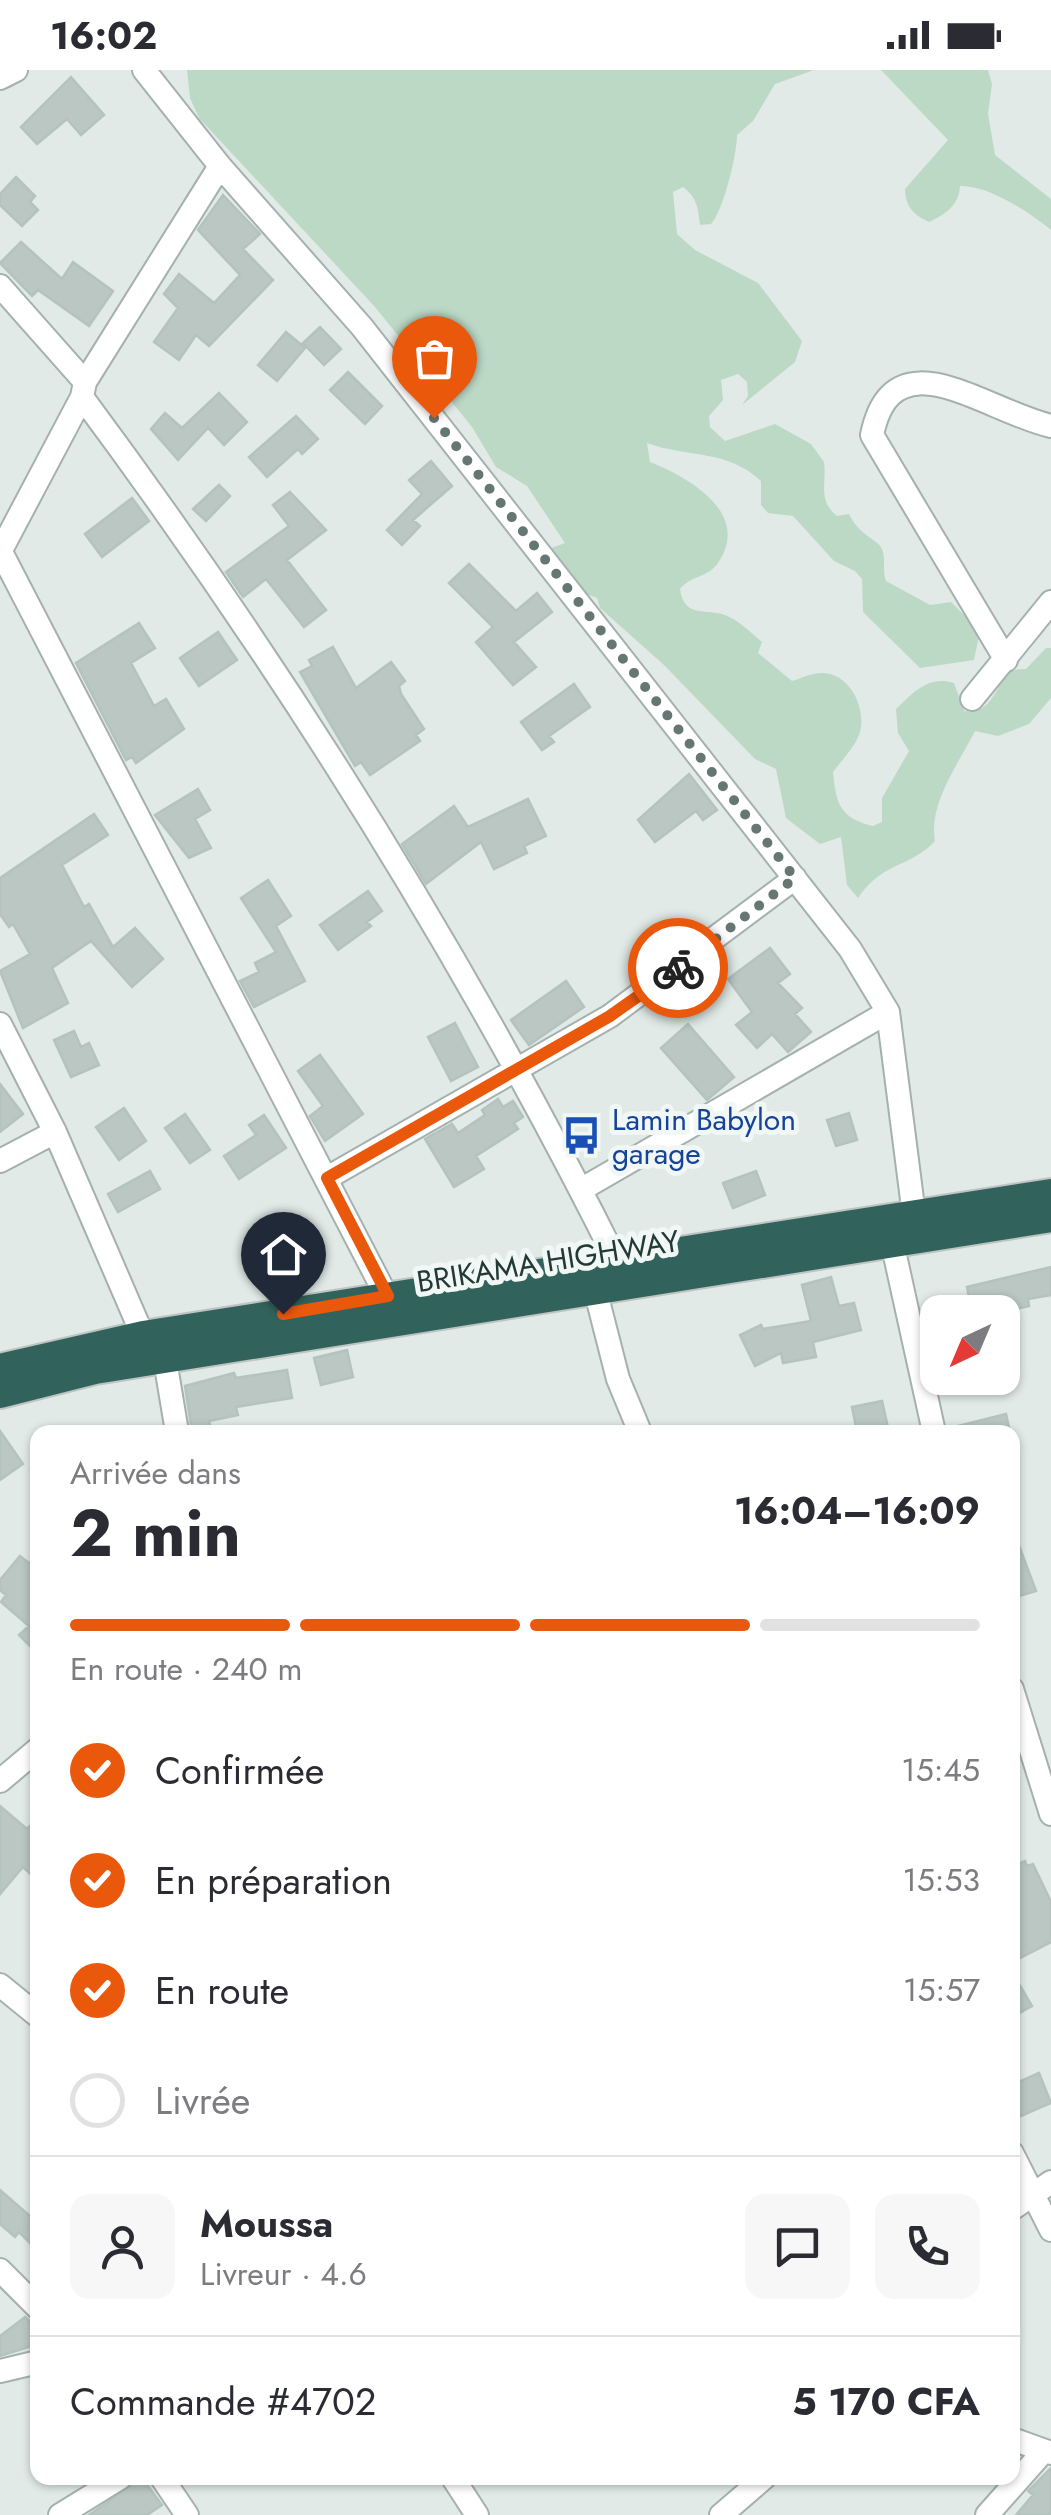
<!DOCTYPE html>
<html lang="fr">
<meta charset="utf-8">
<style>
:root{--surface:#fff;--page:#f7f7f7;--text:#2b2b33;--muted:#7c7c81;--line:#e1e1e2;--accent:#ea580c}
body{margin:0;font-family:Jost,sans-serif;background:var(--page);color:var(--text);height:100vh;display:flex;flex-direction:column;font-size:38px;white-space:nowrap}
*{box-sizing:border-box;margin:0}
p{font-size:32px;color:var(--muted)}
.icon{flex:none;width:55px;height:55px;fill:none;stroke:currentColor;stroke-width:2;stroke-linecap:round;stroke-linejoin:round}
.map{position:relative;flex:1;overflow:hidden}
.sheet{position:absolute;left:30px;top:1355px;width:990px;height:1060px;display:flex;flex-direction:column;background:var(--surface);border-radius:20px;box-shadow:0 2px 8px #0004}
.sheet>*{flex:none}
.needle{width:65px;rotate:224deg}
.controls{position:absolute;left:920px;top:1225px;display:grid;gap:20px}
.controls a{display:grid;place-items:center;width:100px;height:100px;border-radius:20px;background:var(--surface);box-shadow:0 2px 8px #0004;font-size:50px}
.pin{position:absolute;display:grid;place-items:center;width:85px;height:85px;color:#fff;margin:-102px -42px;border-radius:50% 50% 50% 0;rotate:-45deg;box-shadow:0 0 10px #0007}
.pin .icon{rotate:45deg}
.courier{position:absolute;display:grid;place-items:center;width:100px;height:100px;margin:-50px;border:8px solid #ea580c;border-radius:50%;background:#fff;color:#222;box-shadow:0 2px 12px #0007}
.overview em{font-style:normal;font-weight:700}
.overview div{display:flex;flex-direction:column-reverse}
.overview{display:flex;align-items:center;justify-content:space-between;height:170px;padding:0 40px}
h1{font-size:65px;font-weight:700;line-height:75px}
.bar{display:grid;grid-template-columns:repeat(4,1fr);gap:15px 10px;align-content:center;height:120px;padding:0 40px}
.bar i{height:12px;border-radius:8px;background:var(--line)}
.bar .selected{background:var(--accent)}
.bar p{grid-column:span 4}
.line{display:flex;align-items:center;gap:25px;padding:0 40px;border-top:2px solid var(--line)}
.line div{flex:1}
.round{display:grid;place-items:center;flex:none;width:105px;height:105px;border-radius:20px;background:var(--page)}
ol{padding:0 40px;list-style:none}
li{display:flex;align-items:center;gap:30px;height:110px}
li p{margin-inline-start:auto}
li .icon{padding:10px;border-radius:50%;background:var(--accent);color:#fff;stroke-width:4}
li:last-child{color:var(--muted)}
li i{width:55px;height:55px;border:5px solid var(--line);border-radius:50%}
.status{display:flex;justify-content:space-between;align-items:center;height:70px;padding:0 50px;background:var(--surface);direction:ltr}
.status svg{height:28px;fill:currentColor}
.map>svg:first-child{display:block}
.green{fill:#bcd9c6}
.building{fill:#bac7c3;stroke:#b4c3be;stroke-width:2.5}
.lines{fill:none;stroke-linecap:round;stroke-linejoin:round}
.minor-casing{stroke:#a4b1ae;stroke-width:26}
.highway-casing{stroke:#bdc4c2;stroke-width:34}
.minor{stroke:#fff;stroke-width:22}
.highway{stroke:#32625c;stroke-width:30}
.done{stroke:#667773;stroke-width:10;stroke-dasharray:0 18}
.route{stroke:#ea580c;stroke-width:12}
.labels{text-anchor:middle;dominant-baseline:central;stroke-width:10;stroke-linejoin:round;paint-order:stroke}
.transit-label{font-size:30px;fill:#164399;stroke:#f1f7f4;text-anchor:start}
.street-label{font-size:30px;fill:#233935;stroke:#f1f7f4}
</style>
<div class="status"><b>16:02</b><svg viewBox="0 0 49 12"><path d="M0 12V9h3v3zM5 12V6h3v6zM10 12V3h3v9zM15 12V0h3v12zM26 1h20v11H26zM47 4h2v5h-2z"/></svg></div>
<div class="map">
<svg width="1051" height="2445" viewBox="0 0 1051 2445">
<rect width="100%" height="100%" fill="#e1eae7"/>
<!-- green -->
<path class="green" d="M 187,0 L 814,0 L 775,14 L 753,51 L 737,65 C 737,85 723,142 711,154 L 700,155 C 698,137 697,128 683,117 L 673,122 L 677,164 L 695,180 L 758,213 L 802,271 L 795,292 L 742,335 L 748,326 L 747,312 L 738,304 L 721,310 L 723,330 L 709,346 L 710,357 L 725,371 L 775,354 L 811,374 L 824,392 C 827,412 817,430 837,446 L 849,444 C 860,467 877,468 882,479 C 886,489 882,500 886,511 L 930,535 L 951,532 L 980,561 L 974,590 L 920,598 L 863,542 L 862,509 L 855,501 L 834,491 L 793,446 L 768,443 L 761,435 L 761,411 C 727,379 688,388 647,373 L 650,392 C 688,407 752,443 718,493 C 708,508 691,505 680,519 C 684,547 703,539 722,544 C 738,549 750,562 762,572 L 758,583 L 792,611 C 802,608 813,602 823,603 C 851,604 866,639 860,662 C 856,676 842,690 833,702 C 836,734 840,748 873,756 L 882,752 L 882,728 L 909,681 L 898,663 L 896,639 C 914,622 928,605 954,613 L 964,641 C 991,645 996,618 1008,600 L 1026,599 L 1046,578 L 1051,578 L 1051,628 L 1029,654 L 998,666 L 975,661 C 959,693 928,734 935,771 C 910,798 883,791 858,828 L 847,815 L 841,767 L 820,774 L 786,748 L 776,699 L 755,689 L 664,595 L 600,538 L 597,528 L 576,520 L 548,479 L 565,473 L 527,416 L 496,397 L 472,357 L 375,237 L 199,48 L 190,28 Z
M 881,0 L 988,0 L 992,14 L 988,44 L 995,85 L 1051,129 L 1051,160 C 1029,142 988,115 960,116 C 959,135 946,144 929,152 C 913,145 905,136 905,119 L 948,70 Z"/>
<!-- building -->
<path class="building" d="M 71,7 L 104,45 L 81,65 L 67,49 L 37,74 L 21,57 Z
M 16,107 L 35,126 L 30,132 L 38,140 L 22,156 L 0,135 L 0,124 Z
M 223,125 L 260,164 L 243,179 L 273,210 L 209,276 L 196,265 L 179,290 L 154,272 L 178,238 L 164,224 L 179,204 L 214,233 L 240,205 L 198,160 Z
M 21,172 L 62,209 L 73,192 L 113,221 L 89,256 L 38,220 L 32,226 L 0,193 Z
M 320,257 L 341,279 L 324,295 L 303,273 Z
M 286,262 L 305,278 L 277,311 L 258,295 Z
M 348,302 L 382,336 L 365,354 L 330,320 Z
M 219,323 L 247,352 L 224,375 L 208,358 L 178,390 L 151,359 L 165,343 L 182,358 Z
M 296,346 L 318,369 L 302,384 L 298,379 L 267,407 L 249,387 Z
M 431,391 L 452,416 L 413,450 L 420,456 L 402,475 L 387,460 L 422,424 L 409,410 Z
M 219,415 L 230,426 L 206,451 L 193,439 Z
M 290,422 L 326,460 L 287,490 L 326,540 L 304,557 L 266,509 L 243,527 L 226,502 L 289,456 L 273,435 Z
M 132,428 L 149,451 L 102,487 L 85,464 Z
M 469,494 L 516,541 L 537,523 L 552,542 L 514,572 L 536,597 L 513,615 L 476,572 L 493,557 L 449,513 Z
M 139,553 L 155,578 L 131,593 L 154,636 L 166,629 L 184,659 L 136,693 L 132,687 L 126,690 L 76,593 Z
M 218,562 L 237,590 L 199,616 L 180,588 Z
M 333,577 L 356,618 L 391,592 L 405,611 L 399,616 L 401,624 L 424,659 L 416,665 L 420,671 L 370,705 L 361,692 L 355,696 L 300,602 L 312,596 L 309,590 Z
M 574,614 L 590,637 L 549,666 L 554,672 L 542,680 L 521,652 Z
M 689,704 L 717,740 L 703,750 L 696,741 L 655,772 L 638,750 Z
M 198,719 L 210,740 L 195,749 L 211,778 L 189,788 L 155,745 Z
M 528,729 L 546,766 L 524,776 L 527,783 L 494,799 L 481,772 L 426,814 L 402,774 L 454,736 L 468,757 Z
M 94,744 L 108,765 L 62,795 L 84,837 L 89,834 L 113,877 L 135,858 L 163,889 L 132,917 L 91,871 L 52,898 L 68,933 L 23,958 L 0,901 L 30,884 L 13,854 L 9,857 L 0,844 L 0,808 Z
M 268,810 L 291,846 L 276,856 L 305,911 L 254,937 L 240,911 L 259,902 L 255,893 L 276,882 L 241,828 Z
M 368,821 L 382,841 L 367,852 L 371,856 L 338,880 L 320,855 Z
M 770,878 L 790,904 L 778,913 L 802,938 L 795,944 L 811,962 L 788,982 L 772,964 L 757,978 L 736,955 L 752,942 L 728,909 Z
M 566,911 L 584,937 L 529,975 L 511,950 Z
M 455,953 L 478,997 L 451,1011 L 428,967 Z
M 688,954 L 734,1007 L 707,1030 L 661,978 Z
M 74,961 L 81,977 L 89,973 L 99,995 L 71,1007 L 54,970 Z
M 320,985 L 363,1044 L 325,1071 L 310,1046 L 323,1036 L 298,1001 Z
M 0,1014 L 23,1044 L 0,1062 Z
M 498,1029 L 503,1037 L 513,1031 L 523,1047 L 514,1053 L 518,1059 L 476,1086 L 484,1099 L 454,1117 L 425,1069 L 452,1054 L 458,1063 L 485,1045 L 482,1040 Z
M 124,1038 L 146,1071 L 119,1090 L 96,1057 Z
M 849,1043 L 857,1070 L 836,1076 L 827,1050 Z
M 185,1044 L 210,1080 L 190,1093 L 165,1058 Z
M 264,1045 L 286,1078 L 239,1109 L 224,1086 L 256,1065 L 249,1055 Z
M 150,1101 L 160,1119 L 118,1142 L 108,1124 Z
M 756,1101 L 765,1125 L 733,1138 L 723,1113 Z
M 1051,1197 L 1051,1225 L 1028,1229 L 1029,1236 L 1003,1242 L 972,1242 L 967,1217 Z
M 831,1207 L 839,1236 L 854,1233 L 861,1260 L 813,1272 L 816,1287 L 783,1293 L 781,1283 L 755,1296 L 740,1265 L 761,1255 L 763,1259 L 811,1251 L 802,1215 Z
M 347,1280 L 353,1307 L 321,1315 L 314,1288 Z
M 287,1300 L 292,1328 L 236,1337 L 238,1345 L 209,1351 L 211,1358 L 192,1362 L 185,1316 L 234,1303 L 236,1308 Z
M 882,1331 L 889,1362 L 857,1362 L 852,1337 Z
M 1006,1344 L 1010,1362 L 954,1362 L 954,1357 Z
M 0,1361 L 23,1394 L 0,1410 Z
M 1012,1457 L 1036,1521 L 1012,1528 Z
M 20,1486 L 38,1500 L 38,1584 L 19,1565 L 29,1556 L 1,1532 L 6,1525 L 0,1520 L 0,1510 Z
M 0,1736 L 27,1759 L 38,1748 L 38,1811 L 23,1797 L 0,1824 Z
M 1025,1791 L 1027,1796 L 1033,1794 L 1051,1832 L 1051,1872 L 1018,1889 L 1012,1879 L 1012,1797 Z
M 1012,1902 L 1032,1936 L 1012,1947 Z
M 1039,2003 L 1051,2033 L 1012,2050 L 1012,2015 Z
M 0,2120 L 38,2153 L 38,2181 L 19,2162 L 15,2167 L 0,2154 Z
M 25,2247 L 38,2258 L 38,2274 L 0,2286 L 0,2266 Z
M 1051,2398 L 1051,2445 L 1016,2445 L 1033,2425 L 1028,2421 Z
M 142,2408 L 162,2435 L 147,2445 L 89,2445 Z"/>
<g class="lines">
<defs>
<path id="minor" d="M 144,0 L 220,96 L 362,257 L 850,879 L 888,942 L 914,1145
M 0,8 L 16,0
M 0,216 L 85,312
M 82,327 C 287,603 471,897 624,1206
M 0,480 L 387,1227
M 0,482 L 82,327 L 85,312 L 220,96
M 1006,590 L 872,365 C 893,263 985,341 1051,356
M 972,629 L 1051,532
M 0,954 L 55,1062 L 143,1266
M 0,1091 L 55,1062
M 327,1108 L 610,946 L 795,808
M 582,1119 L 888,942
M 892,1172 L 934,1362
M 595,1219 L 618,1309 L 640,1362
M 165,1290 L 177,1362
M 1012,1619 L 1051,1744
M 0,1711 L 38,1679
M 0,1915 L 38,1946
M 1012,2083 L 1051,2160
M 1012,2139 L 1051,2112
M 0,2200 L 38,2238
M 0,2301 L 38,2292
M 1012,2369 L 1051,2383
M 162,2408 L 187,2445
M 453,2408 L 477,2445
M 60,2445 L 120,2408
M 721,2445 L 764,2408
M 987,2445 L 1043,2382"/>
<path id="highway" d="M 0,1299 L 143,1266 L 1051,1124
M 0,1323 L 95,1299 L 1051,1147"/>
</defs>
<!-- minor casing -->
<use href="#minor" class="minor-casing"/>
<!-- highway casing -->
<use href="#highway" class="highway-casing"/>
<!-- minor -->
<use href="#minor" class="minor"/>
<!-- highway -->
<use href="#highway" class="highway"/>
</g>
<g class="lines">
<!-- done -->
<path class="done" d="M 434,348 L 795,808 L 678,898"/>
<!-- route -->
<path class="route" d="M 283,1244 L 388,1226 L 327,1108 L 610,946 L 678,898"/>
</g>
<!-- icons -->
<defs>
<symbol id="bus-bare" viewBox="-9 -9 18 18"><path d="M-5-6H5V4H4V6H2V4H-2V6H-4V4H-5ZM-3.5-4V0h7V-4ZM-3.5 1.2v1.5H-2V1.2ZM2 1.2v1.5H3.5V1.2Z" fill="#1a4fb4" stroke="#f1f7f4" stroke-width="2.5" paint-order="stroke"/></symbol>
</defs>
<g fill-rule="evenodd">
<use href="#bus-bare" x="554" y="1038" width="55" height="55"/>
</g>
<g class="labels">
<!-- transit labels -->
<g class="transit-label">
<text x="612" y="1049">Lamin Babylon<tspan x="612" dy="34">garage</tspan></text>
</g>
<!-- street labels -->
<g class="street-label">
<text transform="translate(548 1191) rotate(-9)">BRIKAMA HIGHWAY</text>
</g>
</g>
</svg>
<div class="controls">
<a><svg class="needle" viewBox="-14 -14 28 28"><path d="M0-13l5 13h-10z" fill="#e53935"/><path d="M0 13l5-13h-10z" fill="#7c7c81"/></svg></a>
</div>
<div class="pin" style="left:434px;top:348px;background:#ea580c"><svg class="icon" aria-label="bag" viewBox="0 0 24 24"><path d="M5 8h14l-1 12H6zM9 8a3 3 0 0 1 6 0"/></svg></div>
<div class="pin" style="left:283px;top:1244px;background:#1f2937"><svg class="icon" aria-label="home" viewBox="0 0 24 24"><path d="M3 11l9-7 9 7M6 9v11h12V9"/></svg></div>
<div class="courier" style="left:678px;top:898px"><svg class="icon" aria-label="bike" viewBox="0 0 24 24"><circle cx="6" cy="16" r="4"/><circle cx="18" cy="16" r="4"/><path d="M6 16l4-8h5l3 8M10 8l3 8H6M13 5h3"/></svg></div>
<section class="sheet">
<div class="overview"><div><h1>2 min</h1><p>Arrivée dans</p></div><em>16:04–16:09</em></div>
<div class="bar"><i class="selected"></i><i class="selected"></i><i class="selected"></i><i></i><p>En route · 240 m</p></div>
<ol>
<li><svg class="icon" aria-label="check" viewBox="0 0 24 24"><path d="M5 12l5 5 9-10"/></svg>Confirmée<p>15:45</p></li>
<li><svg class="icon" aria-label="check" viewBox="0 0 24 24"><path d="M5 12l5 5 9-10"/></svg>En préparation<p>15:53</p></li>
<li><svg class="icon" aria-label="check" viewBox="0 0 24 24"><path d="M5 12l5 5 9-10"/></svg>En route<p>15:57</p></li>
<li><i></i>Livrée</li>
</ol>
<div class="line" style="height:180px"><a class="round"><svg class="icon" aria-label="person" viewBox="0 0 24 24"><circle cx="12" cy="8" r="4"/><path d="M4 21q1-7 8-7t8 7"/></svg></a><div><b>Moussa</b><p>Livreur · 4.6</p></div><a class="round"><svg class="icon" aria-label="chat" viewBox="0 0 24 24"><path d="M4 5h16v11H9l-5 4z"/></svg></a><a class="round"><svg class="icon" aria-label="phone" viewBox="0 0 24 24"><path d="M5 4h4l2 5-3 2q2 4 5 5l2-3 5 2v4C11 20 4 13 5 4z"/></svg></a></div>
<div class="line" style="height:130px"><div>Commande #4702</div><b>5 170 CFA</b></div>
</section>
</div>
